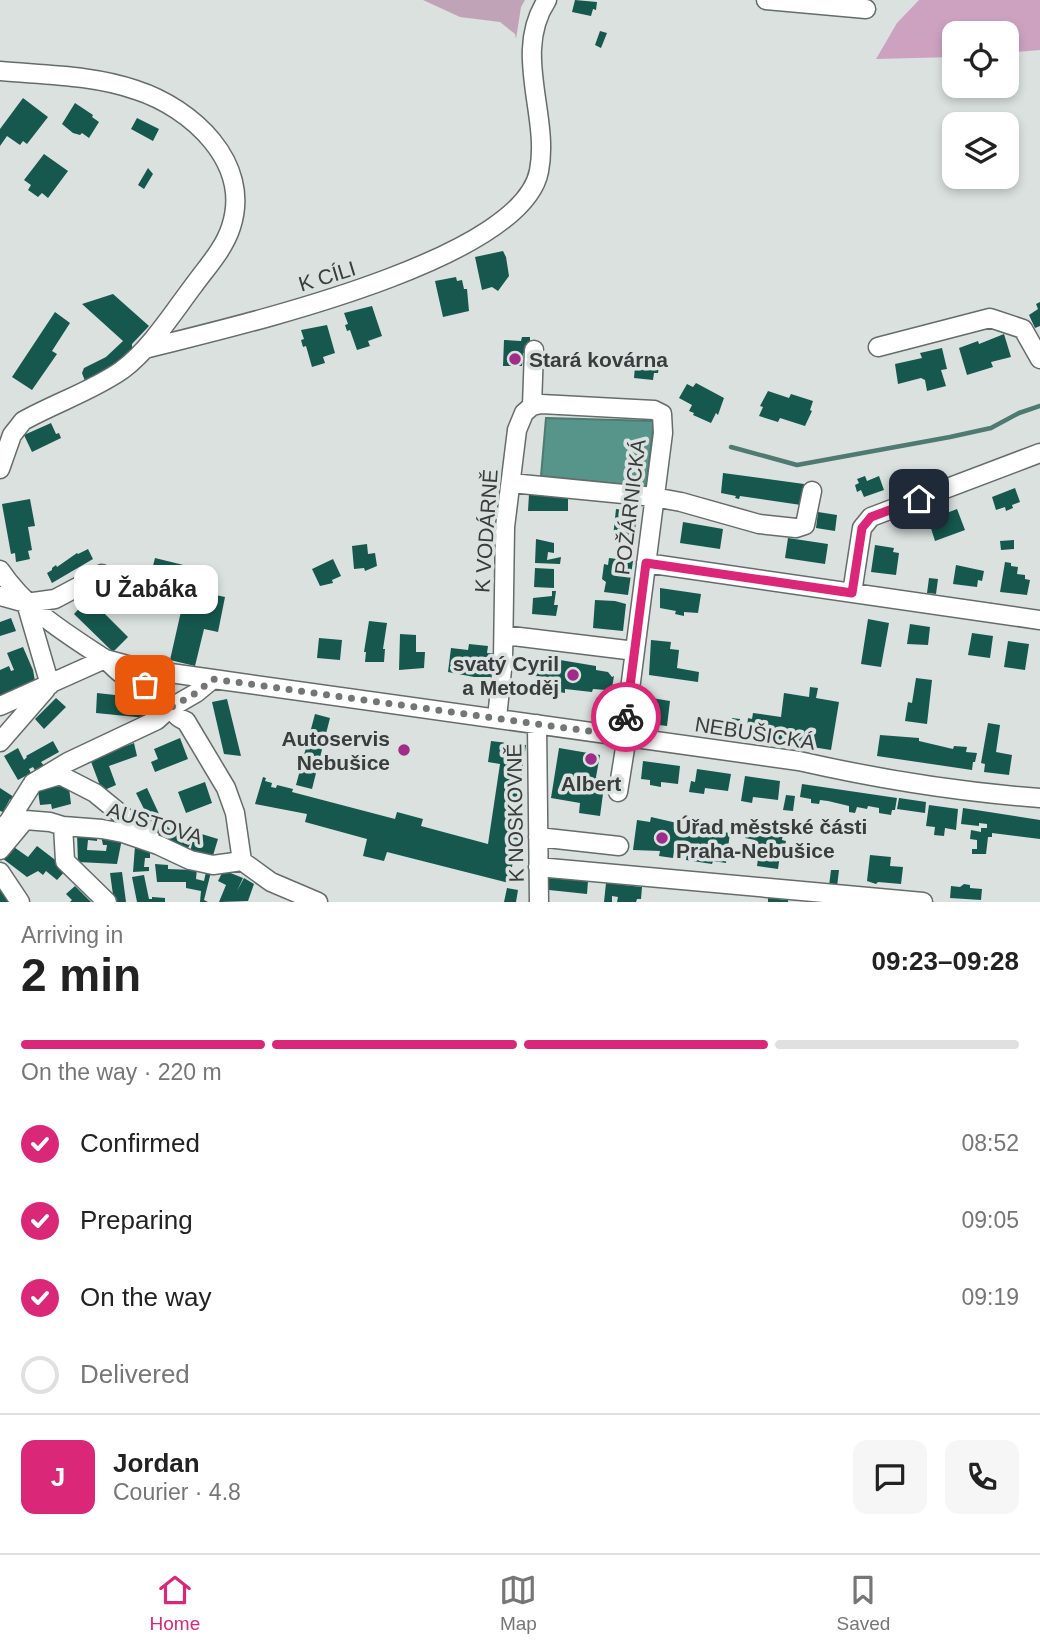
<!DOCTYPE html>
<meta charset="utf-8">
<style>
:root{--surface:#fff;--page:#f6f6f6;--text:#222;--muted:#767676;--line:#e0e0e0;--accent:#db2777}
body{margin:0;font-family:Helvetica,sans-serif;background:var(--page);color:var(--text);height:100vh;display:flex;flex-direction:column;font-size:26px;white-space:nowrap}
*{box-sizing:border-box;margin:0}
p{font-size:23px;color:var(--muted)}
.icon{flex:none;width:38px;height:38px;fill:none;stroke:currentColor;stroke-width:2;stroke-linecap:round;stroke-linejoin:round}
.map{position:relative;height:902px;overflow:hidden}
.sheet{display:flex;flex-direction:column;background:var(--surface);flex:1}
.sheet>*{flex:none}
.controls{position:absolute;left:942px;top:21px;display:grid;gap:14px}
.controls a{display:grid;place-items:center;width:77px;height:77px;border-radius:14px;background:var(--surface);box-shadow:0 4px 10px #0003;font-size:35px}
.pin{position:absolute;display:grid;place-items:center;width:60px;height:60px;color:#fff;margin:-30px;border-radius:14px;box-shadow:0 4px 10px #0006}
.courier{position:absolute;display:grid;place-items:center;width:70px;height:70px;margin:-35px;border:5px solid #db2777;border-radius:50%;background:#fff;color:#222;box-shadow:0 2px 9px #0007}
.bubble{position:absolute;height:49px;border-radius:14px;background:var(--surface);box-shadow:0 4px 10px #0003;font-size:23px;font-weight:800;line-height:49px;text-align:center}
.head em{font-style:normal;font-weight:800}
.head div{display:flex;flex-direction:column-reverse}
.head{display:flex;align-items:center;justify-content:space-between;height:119px;padding:0 21px}
h1{font-size:46px;font-weight:800;line-height:52px}
.bar{display:grid;grid-template-columns:repeat(4,1fr);gap:10px 7px;align-content:center;height:84px;padding:0 21px}
.bar i{height:9px;border-radius:5px;background:var(--line)}
.bar .on{background:var(--accent)}
.bar p{grid-column:span 4}
.line{display:flex;align-items:center;gap:18px;padding:0 21px;border-top:2px solid var(--line)}
.line div{flex:1}
.round{display:grid;place-items:center;flex:none;width:74px;height:74px;border-radius:14px;background:var(--page)}
ol{padding:0 21px;list-style:none}
li{display:flex;align-items:center;gap:21px;height:77px}
li p{margin-inline-start:auto}
li .icon{padding:7px;border-radius:50%;background:var(--accent);color:#fff;stroke-width:4}
li:last-child{color:var(--muted)}
li i{width:38px;height:38px;border:4px solid var(--line);border-radius:50%}
.tab-bar{display:flex;justify-content:space-around;align-items:center;height:98px;border-top:2px solid var(--line);background:var(--surface);font-size:19px;color:var(--muted)}
.tab-bar a{display:grid;justify-items:center;gap:4px}
.tab-bar .on{color:var(--accent)}
.map>svg:first-child{display:block}
.green{fill:#c1a3b8}
.forest{fill:#cda2c1}
.water{fill:#579489;stroke:#4e7a72;stroke-width:2}
.lines{fill:none;stroke-linecap:round;stroke-linejoin:round}
.stream{stroke:#4e7a72;stroke-width:4.5}
.building{fill:#16584e}
.minor-casing{stroke:#656c6a;stroke-width:21}
.minor{stroke:#fff;stroke-width:18}
.done{stroke:#727676;stroke-width:7;stroke-dasharray:0 12.6}
.route{stroke:#db2777;stroke-width:9}
.poi-dot{fill:#9e2c88;stroke:#dae1df;stroke-width:2.5}
.labels{text-anchor:middle;dominant-baseline:central;stroke-width:7;stroke-linejoin:round;paint-order:stroke}
.street-label{font-size:21px;fill:#3a3d3d;stroke:#dae1df}
.poi-label{font-size:21px;font-weight:bold;fill:#3a3d3d;stroke:#dae1df;text-anchor:start}
</style>
<div class="map">
<svg width="1040" height="902" viewBox="0 0 1040 902">
<rect width="100%" height="100%" fill="#dae1df"/>
<!-- green -->
<path class="green" d="M 423,0 L 525,0 L 521,7 L 516,39 L 515,34 L 500,22 L 460,17 Z"/>
<!-- forest -->
<path class="forest" d="M 919,0 L 1040,0 L 1040,50 L 1006,53 L 1006,33 L 954,33 L 954,57 L 876,59 L 897,23 Z"/>
<!-- water -->
<path class="water" d="M 546,418 L 654,421 L 646,487 L 541,476 Z"/>
<g class="lines">
<!-- stream -->
<path class="stream" d="M 731,447 L 797,465 L 950,437 L 991,428 L 1019,413 L 1040,406"/>
</g>
<!-- building -->
<path class="building" d="M 575,0 L 597,2 L 596,10 L 593,9 L 591,16 L 572,12 Z
M 600,31 L 607,33 L 601,48 L 595,45 Z
M 23,98 L 48,117 L 27,144 L 23,141 L 20,145 L 7,136 L 0,146 L 0,129 Z
M 75,103 L 93,115 L 92,117 L 99,122 L 89,138 L 82,133 L 80,135 L 73,133 L 62,124 Z
M 137,118 L 159,129 L 153,141 L 131,129 Z
M 44,154 L 68,171 L 48,198 L 42,193 L 38,197 L 28,190 L 31,185 L 24,180 Z
M 148,168 L 153,174 L 144,189 L 138,185 Z
M 503,251 L 506,257 L 509,276 L 498,291 L 492,287 L 482,290 L 475,257 Z
M 456,277 L 457,281 L 462,280 L 464,289 L 467,289 L 469,311 L 443,317 L 435,281 Z
M 113,294 L 149,326 L 132,344 L 132,349 L 113,366 L 85,381 L 82,373 L 84,368 L 106,357 L 123,341 L 82,304 Z
M 1040,302 L 1040,326 L 1035,328 L 1029,315 L 1038,309 L 1036,304 Z
M 372,306 L 382,336 L 368,341 L 370,346 L 357,350 L 350,330 L 347,331 L 345,325 L 348,324 L 344,313 Z
M 55,312 L 70,323 L 52,351 L 57,354 L 32,390 L 12,377 Z
M 327,325 L 335,353 L 323,357 L 325,363 L 312,367 L 306,346 L 303,347 L 301,340 L 304,339 L 301,330 Z
M 1004,334 L 1011,357 L 991,362 L 993,367 L 967,375 L 959,348 L 978,341 L 979,344 Z
M 522,337 L 530,337 L 530,353 L 523,353 L 522,366 L 503,366 L 504,340 L 521,341 Z
M 942,348 L 947,369 L 941,370 L 946,386 L 927,391 L 925,380 L 921,378 L 898,384 L 895,364 L 922,358 L 920,353 Z
M 643,360 L 660,361 L 658,373 L 654,373 L 653,380 L 634,378 L 635,366 L 642,366 Z
M 696,383 L 724,398 L 718,415 L 716,413 L 711,423 L 693,415 L 694,413 L 689,411 L 692,405 L 679,398 L 687,384 L 693,387 Z
M 768,391 L 789,398 L 791,394 L 813,401 L 810,410 L 812,411 L 805,426 L 780,418 L 778,422 L 759,416 L 763,407 L 760,406 Z
M 51,423 L 56,434 L 59,433 L 61,438 L 32,452 L 24,435 Z
M 723,473 L 804,484 L 801,505 L 740,496 L 739,499 L 735,498 L 736,496 L 721,493 Z
M 865,476 L 867,481 L 879,476 L 884,490 L 864,497 L 861,490 L 857,492 L 855,485 L 859,483 L 857,479 Z
M 1015,488 L 1020,502 L 1012,505 L 1013,508 L 1006,511 L 1005,507 L 996,510 L 992,497 Z
M 529,494 L 568,496 L 568,511 L 528,511 Z
M 30,499 L 35,526 L 28,527 L 32,550 L 28,551 L 30,559 L 16,562 L 15,553 L 11,554 L 2,504 Z
M 616,509 L 637,512 L 634,540 L 622,538 L 622,541 L 615,540 L 615,537 L 613,537 Z
M 957,509 L 965,530 L 935,541 L 929,522 L 941,517 L 943,521 L 946,520 L 944,514 Z
M 818,512 L 837,515 L 835,531 L 816,528 Z
M 683,522 L 723,529 L 720,549 L 680,543 Z
M 788,538 L 828,544 L 825,564 L 785,558 Z
M 536,539 L 554,543 L 554,553 L 548,552 L 547,560 L 561,557 L 560,564 L 535,563 Z
M 1014,540 L 1014,549 L 1001,550 L 1000,541 Z
M 367,544 L 368,554 L 375,553 L 377,566 L 365,571 L 364,568 L 354,569 L 352,546 Z
M 875,545 L 894,548 L 893,552 L 899,553 L 896,575 L 871,572 Z
M 88,549 L 93,559 L 52,583 L 47,573 L 52,570 L 52,568 L 56,565 L 57,567 L 77,553 L 78,554 Z
M 155,558 L 216,573 L 211,594 L 225,597 L 218,632 L 204,629 L 195,666 L 170,660 L 184,598 L 147,589 Z
M 609,558 L 633,561 L 628,595 L 604,592 L 606,582 L 602,579 L 604,564 L 608,565 Z
M 333,559 L 341,576 L 332,580 L 333,583 L 320,586 L 312,569 Z
M 1005,562 L 1011,563 L 1011,566 L 1018,567 L 1017,574 L 1025,575 L 1025,579 L 1030,580 L 1027,595 L 1000,592 Z
M 956,565 L 984,571 L 982,581 L 978,580 L 977,587 L 953,584 Z
M 535,568 L 554,569 L 554,588 L 534,587 Z
M 929,578 L 938,579 L 936,594 L 927,593 Z
M 660,588 L 701,594 L 698,613 L 684,612 L 684,616 L 675,614 L 676,611 L 660,608 Z
M 552,591 L 556,591 L 554,605 L 558,605 L 556,616 L 532,614 L 533,598 L 552,596 Z
M 89,598 L 128,637 L 113,652 L 74,614 Z
M 595,600 L 615,601 L 626,604 L 623,631 L 593,628 Z
M 11,618 L 16,631 L 0,636 L 0,622 Z
M 868,619 L 889,623 L 881,667 L 861,664 Z
M 369,621 L 387,623 L 383,649 L 385,649 L 384,662 L 365,662 L 366,652 L 364,652 Z
M 910,624 L 930,627 L 928,645 L 907,644 Z
M 972,633 L 993,636 L 990,658 L 968,655 Z
M 400,634 L 416,635 L 416,652 L 425,652 L 424,668 L 399,670 Z
M 319,638 L 342,640 L 340,660 L 317,658 Z
M 651,640 L 671,642 L 670,649 L 679,650 L 677,668 L 699,672 L 698,682 L 649,675 Z
M 1008,641 L 1029,644 L 1025,670 L 1004,667 Z
M 469,644 L 488,646 L 487,653 L 498,654 L 495,677 L 474,677 L 448,672 L 451,648 L 468,650 Z
M 23,647 L 33,670 L 35,681 L 0,697 L 0,670 L 9,666 L 11,671 L 14,670 L 7,653 Z
M 548,658 L 596,666 L 596,670 L 608,672 L 612,677 L 614,676 L 612,688 L 611,686 L 606,690 L 593,689 L 592,692 L 565,689 L 565,693 L 559,692 L 559,688 L 544,687 L 538,684 L 543,683 L 544,677 L 535,676 L 537,661 L 539,666 L 545,667 Z
M 916,678 L 932,680 L 927,724 L 905,721 L 908,702 L 912,703 Z
M 810,687 L 818,688 L 816,698 L 839,702 L 831,750 L 749,737 L 751,729 L 747,728 L 748,718 L 752,719 L 753,713 L 781,717 L 784,693 L 809,697 Z
M 117,689 L 122,691 L 120,695 L 148,697 L 146,718 L 96,713 L 97,693 L 115,695 Z
M 646,697 L 670,701 L 667,726 L 643,723 Z
M 56,698 L 66,707 L 44,729 L 35,719 Z
M 227,699 L 241,756 L 224,754 L 212,702 Z
M 315,714 L 330,718 L 312,789 L 296,785 Z
M 703,718 L 732,722 L 732,718 L 740,719 L 738,736 L 701,731 Z
M 988,723 L 1000,725 L 996,752 L 1012,755 L 1009,775 L 984,772 L 985,764 L 981,763 Z
M 880,735 L 919,738 L 919,741 L 953,749 L 954,746 L 967,747 L 966,752 L 977,753 L 975,762 L 973,762 L 972,770 L 877,756 Z
M 180,738 L 188,759 L 155,772 L 151,762 L 158,759 L 154,749 Z
M 53,741 L 59,752 L 41,762 L 45,767 L 36,772 L 33,767 L 29,769 L 31,773 L 18,780 L 4,756 L 18,748 L 24,760 L 27,757 L 26,756 Z
M 491,741 L 526,745 L 514,826 L 521,827 L 519,840 L 512,839 L 511,850 L 515,851 L 509,883 L 387,852 L 384,861 L 363,856 L 367,839 L 305,822 L 307,814 L 255,804 L 263,777 L 266,778 L 265,781 L 272,783 L 271,787 L 276,788 L 277,785 L 293,789 L 292,792 L 395,819 L 397,812 L 423,819 L 421,826 L 488,844 L 500,764 L 488,762 Z
M 134,743 L 137,756 L 109,766 L 116,785 L 102,791 L 90,759 Z
M 559,748 L 600,755 L 596,777 L 605,779 L 600,816 L 579,813 L 580,803 L 551,798 Z
M 643,761 L 680,766 L 678,784 L 661,782 L 661,787 L 650,785 L 650,780 L 641,779 Z
M 697,769 L 731,774 L 728,791 L 705,788 L 704,794 L 689,792 L 691,781 L 695,782 Z
M 745,776 L 780,781 L 778,800 L 753,797 L 752,803 L 741,801 Z
M 205,782 L 212,803 L 186,813 L 178,792 Z
M 66,784 L 69,788 L 71,804 L 52,809 L 51,804 L 40,805 L 38,791 Z
M 802,784 L 897,798 L 895,810 L 892,810 L 891,815 L 879,813 L 879,808 L 868,806 L 867,809 L 857,807 L 855,813 L 849,812 L 849,806 L 828,801 L 820,800 L 819,804 L 811,803 L 811,799 L 800,797 Z
M 0,788 L 17,799 L 15,802 L 10,799 L 3,812 L 0,811 Z
M 147,788 L 160,816 L 158,817 L 171,830 L 191,842 L 185,854 L 158,842 L 133,818 L 145,811 L 136,793 Z
M 786,795 L 795,796 L 793,811 L 783,810 Z
M 899,798 L 926,802 L 925,813 L 897,809 Z
M 929,805 L 958,809 L 956,830 L 945,828 L 944,836 L 934,835 L 935,827 L 926,826 Z
M 963,808 L 1040,820 L 1040,839 L 992,833 L 992,837 L 988,837 L 986,854 L 972,854 L 972,849 L 977,849 L 977,840 L 970,839 L 971,830 L 981,832 L 981,828 L 987,828 L 987,824 L 979,823 L 979,826 L 961,824 Z
M 651,817 L 677,823 L 677,821 L 690,822 L 691,820 L 704,822 L 704,824 L 717,826 L 716,831 L 730,833 L 726,863 L 713,861 L 712,864 L 686,860 L 687,854 L 674,852 L 673,858 L 659,856 L 660,851 L 633,850 L 637,820 L 650,822 Z
M 749,824 L 784,828 L 782,840 L 786,841 L 783,855 L 780,855 L 778,869 L 757,866 L 759,851 L 756,844 L 755,840 L 745,838 Z
M 195,832 L 218,839 L 211,862 L 189,856 Z
M 77,834 L 97,836 L 97,841 L 88,840 L 87,850 L 106,851 L 107,845 L 103,845 L 101,836 L 122,839 L 117,864 L 78,862 Z
M 11,845 L 28,857 L 37,846 L 67,869 L 57,880 L 46,871 L 43,875 L 38,871 L 27,877 L 2,858 Z
M 135,846 L 150,847 L 150,858 L 145,858 L 144,867 L 149,867 L 149,871 L 133,872 Z
M 870,855 L 891,857 L 890,866 L 903,867 L 901,884 L 878,882 L 876,884 L 867,881 Z
M 155,864 L 168,865 L 168,869 L 193,870 L 193,867 L 197,868 L 196,879 L 204,881 L 207,867 L 212,868 L 204,900 L 208,902 L 200,902 L 201,891 L 186,888 L 186,882 L 157,882 Z
M 223,870 L 243,878 L 237,891 L 244,878 L 254,884 L 248,901 L 219,902 L 226,885 L 218,881 L 222,873 L 218,872 Z
M 831,870 L 839,870 L 837,887 L 829,886 Z
M 122,872 L 126,902 L 114,902 L 110,873 Z
M 144,875 L 149,899 L 152,899 L 152,897 L 165,898 L 165,902 L 137,902 L 132,877 Z
M 549,878 L 588,881 L 587,894 L 549,890 Z
M 0,879 L 8,892 L 5,895 L 12,902 L 0,902 Z
M 606,883 L 642,887 L 641,899 L 637,899 L 636,902 L 617,902 L 618,897 L 612,896 L 612,902 L 604,902 Z
M 964,884 L 970,885 L 970,888 L 982,889 L 981,900 L 950,898 L 951,886 L 960,887 Z
M 75,886 L 91,902 L 70,902 L 72,900 L 66,894 Z
M 507,888 L 518,890 L 516,902 L 504,902 Z
M 768,898 L 788,900 L 788,902 L 768,902 Z"/>
<g class="lines">
<defs>
<path id="minor" d="M 766,0 L 866,9
M 0,71 C 45,75 93,75 136,90 C 192,108 252,163 231,227 C 224,249 207,267 194,285 C 172,314 151,348 122,370 C 92,391 55,403 23,421 L 12,435 L 0,469
M 878,347 L 990,318 L 1023,329 L 1040,359
M 145,349 C 226,328 522,263 539,171 C 550,115 512,53 547,0
M 532,406 L 541,404 L 654,410 L 662,414 L 663,433 L 624,736
M 511,483 L 654,497 L 681,502 L 759,524 L 796,528 L 805,525 L 812,491
M 646,563 L 1040,620
M 0,570 C 26,609 64,632 102,657 C 110,662 115,670 123,675 C 134,682 151,685 161,695 C 172,704 171,716 186,721 L 226,788 L 235,813 L 242,861 L 271,882 L 318,902
M 852,593 L 862,528 L 871,517 L 1040,453
M 0,596 L 26,603 L 55,599 L 102,574
M 26,603 L 50,685
M 504,635 L 635,651
M 0,706 L 105,659 L 142,669 L 213,679 L 799,761 C 878,779 959,792 1040,798
M 497,718 L 503,660 L 505,527 L 517,430 L 524,413 L 532,406 L 534,350
M 537,724 L 539,902
M 0,742 L 46,689
M 33,783 L 68,762 L 157,720 L 170,708 L 196,693 L 213,679
M 618,792 L 627,736
M 0,831 L 9,821 L 33,783 L 60,775 L 95,793 L 150,838
M 538,837 L 619,846
M 0,850 L 25,820 L 50,822 L 63,826
M 538,867 L 923,902
M 0,872 L 20,902
M 107,902 L 65,861 L 63,826 L 102,829 L 123,833 L 158,845 L 190,860 L 213,865 L 242,861"/>
</defs>
<!-- minor casing -->
<use href="#minor" class="minor-casing"/>
<!-- minor -->
<use href="#minor" class="minor"/>
</g>
<g class="lines">
<!-- done -->
<path class="done" d="M 145,685 L 162,695 L 170,708 L 196,693 L 213,679 L 624,736 L 626,717"/>
<!-- route -->
<path class="route" d="M 626,717 L 646,563 L 852,593 L 862,528 L 871,517 L 919,499"/>
</g>
<!-- markers -->
<g class="poi-dot">
<circle cx="515" cy="359" r="7"/>
<circle cx="573" cy="675" r="7"/>
<circle cx="404" cy="750" r="7"/>
<circle cx="591" cy="759" r="7"/>
<circle cx="662" cy="838" r="7"/>
</g>
<g class="labels">
<!-- street labels -->
<g class="street-label">
<text transform="translate(327 276) rotate(-17)">K CÍLI</text>
<text transform="translate(630 507) rotate(-83)">POŽÁRNICKÁ</text>
<text transform="translate(486 531) rotate(-86)">K VODÁRNĚ</text>
<text transform="translate(755 733) rotate(9)">NEBUŠICKÁ</text>
<text transform="translate(515 813) rotate(-91)">K NOSKOVNĚ</text>
<text transform="translate(155 823) rotate(17)">AUSTOVA</text>
</g>
<!-- poi labels -->
<g class="poi-label">
<text x="529" y="359">Stará kovárna</text>
<text x="559" y="663" text-anchor="end">svatý Cyril<tspan x="559" dy="24">a Metoděj</tspan></text>
<text x="390" y="738" text-anchor="end">Autoservis<tspan x="390" dy="24">Nebušice</tspan></text>
<text x="591" y="783" text-anchor="middle">Albert</text>
<text x="676" y="826">Úřad městské části<tspan x="676" dy="24">Praha-Nebušice</tspan></text>
</g>
</g>
</svg>
<div class="controls">
<a><svg class="icon" aria-label="locate" viewBox="0 0 24 24"><circle cx="12" cy="12" r="6"/><path d="M12 2v4M12 18v4M2 12h4M18 12h4"/></svg></a>
<a><svg class="icon" aria-label="layers" viewBox="0 0 24 24"><path d="M12 4l9 5-9 5-9-5zM3 14l9 5 9-5"/></svg></a>
</div>
<div class="pin" style="left:145px;top:685px;background:#ea580c"><svg class="icon" aria-label="bag" viewBox="0 0 24 24"><path d="M5 8h14l-1 12H6zM9 8a3 3 0 0 1 6 0"/></svg></div>
<div class="pin" style="left:919px;top:499px;background:#1f2937"><svg class="icon" aria-label="home" viewBox="0 0 24 24"><path d="M3 11l9-7 9 7M6 9v11h12V9"/></svg></div>
<div class="courier" style="left:626px;top:717px"><svg class="icon" aria-label="bike" viewBox="0 0 24 24"><circle cx="6" cy="16" r="4"/><circle cx="18" cy="16" r="4"/><path d="M6 16l4-8h5l3 8M10 8l3 8H6M13 5h3"/></svg></div>
<div class="bubble" style="left:74px;top:565px;width:144px">U Žabáka</div>
</div>
<section class="sheet">
<div class="head"><div><h1>2 min</h1><p>Arriving in</p></div><em>09:23–09:28</em></div>
<div class="bar"><i class="on"></i><i class="on"></i><i class="on"></i><i></i><p>On the way · 220 m</p></div>
<ol>
<li><svg class="icon" aria-label="check" viewBox="0 0 24 24"><path d="M5 12l5 5 9-10"/></svg>Confirmed<p>08:52</p></li>
<li><svg class="icon" aria-label="check" viewBox="0 0 24 24"><path d="M5 12l5 5 9-10"/></svg>Preparing<p>09:05</p></li>
<li><svg class="icon" aria-label="check" viewBox="0 0 24 24"><path d="M5 12l5 5 9-10"/></svg>On the way<p>09:19</p></li>
<li><i></i>Delivered</li>
</ol>
<div class="line" style="height:126px"><b class="round" style="background:var(--accent);color:#fff">J</b><div><b>Jordan</b><p>Courier · 4.8</p></div><a class="round"><svg class="icon" aria-label="chat" viewBox="0 0 24 24"><path d="M4 5h16v11H9l-5 4z"/></svg></a><a class="round"><svg class="icon" aria-label="phone" viewBox="0 0 24 24"><path d="M5 4h4l2 5-3 2q2 4 5 5l2-3 5 2v4C11 20 4 13 5 4z"/></svg></a></div>
</section>
<nav class="tab-bar">
<a class="on"><svg class="icon" aria-label="home" viewBox="0 0 24 24"><path d="M3 11l9-7 9 7M6 9v11h12V9"/></svg>Home</a>
<a><svg class="icon" aria-label="map" viewBox="0 0 24 24"><path d="M3 6l6-2 6 2 6-2v14l-6 2-6-2-6 2zM9 4v14M15 6v14"/></svg>Map</a>
<a><svg class="icon" aria-label="saved" viewBox="0 0 24 24"><path d="M7 4h10v16l-5-4-5 4z"/></svg>Saved</a>
</nav>
